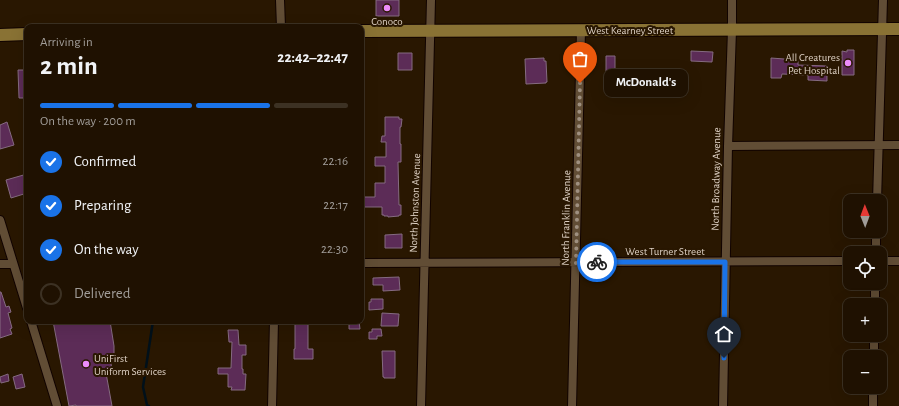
<!DOCTYPE html>
<meta charset="utf-8">
<style>
:root{--surface:#1f1101;--page:#271a0b;--text:#f1f3f6;--muted:#a19d99;--line:#3c3123;--accent:#1a73e8}
body{margin:0;font-family:"Alegreya Sans",sans-serif;background:var(--page);color:var(--text);height:100vh;display:flex;flex-direction:column;font-size:15px;white-space:nowrap}
*{box-sizing:border-box;margin:0}
p{font-size:13px;color:var(--muted)}
.icon{flex:none;width:22px;height:22px;fill:none;stroke:currentColor;stroke-width:2;stroke-linecap:round;stroke-linejoin:round}
.map{position:relative;flex:1;overflow:hidden}
.panel{position:absolute;left:24px;top:24px;width:340px;height:300px;display:flex;flex-direction:column;background:var(--surface);border-radius:8px;box-shadow:0 4px 16px #0002,0 0 0 1px var(--line)}
.panel>*{flex:none}
.needle{width:26px;rotate:359deg}
.buttons{position:absolute;left:843px;top:194px;display:grid;gap:8px}
.buttons a{display:grid;place-items:center;width:44px;height:44px;border-radius:8px;background:var(--surface);box-shadow:0 4px 16px #0002,0 0 0 1px var(--line);font-size:20px}
.pin{position:absolute;display:grid;place-items:center;width:34px;height:34px;color:#fff;margin:-41px -17px;border-radius:50% 50% 50% 0;rotate:-45deg;box-shadow:0 0 4px #0007}
.pin .icon{rotate:45deg}
.courier{position:absolute;display:grid;place-items:center;width:40px;height:40px;margin:-20px;border:3px solid #1a73e8;border-radius:50%;background:#fff;color:#222;box-shadow:0 1px 5px #0007}
.bubble{position:absolute;height:28px;border-radius:8px;background:var(--surface);box-shadow:0 4px 16px #0002,0 0 0 1px var(--line);font-size:13px;font-weight:700;line-height:28px;text-align:center}
.headline em{font-style:normal;font-weight:700}
.headline div{display:flex;flex-direction:column-reverse}
.headline{display:flex;align-items:center;justify-content:space-between;height:68px;padding:0 16px}
h1{font-size:26px;font-weight:700;line-height:30px}
.bar{display:grid;grid-template-columns:repeat(4,1fr);gap:6px 4px;align-content:center;height:48px;padding:0 16px}
.bar i{height:5px;border-radius:3px;background:var(--line)}
.bar .current{background:var(--accent)}
.bar p{grid-column:span 4}
ol{padding:0 16px;list-style:none}
li{display:flex;align-items:center;gap:12px;height:44px}
li p{margin-inline-start:auto}
li .icon{padding:4px;border-radius:50%;background:var(--accent);color:#fff;stroke-width:4}
li:last-child{color:var(--muted)}
li i{width:22px;height:22px;border:2px solid var(--line);border-radius:50%}
.map>svg:first-child{display:block}
.lines{fill:none;stroke-linecap:round;stroke-linejoin:round}
.stream{stroke:#00101a;stroke-width:2.5}
.building{fill:#5c2c57;stroke:#856b81}
.street-casing{stroke:#110300;stroke-width:10}
.primary-casing{stroke:#110300;stroke-width:14}
.street{stroke:#614d35;stroke-width:8}
.primary{stroke:#897234;stroke-width:12}
.done{stroke:#9f9080;stroke-width:4;stroke-dasharray:0 7.2}
.route{stroke:#1a73e8;stroke-width:5}
.poi-dot{fill:#ec8cfa;stroke:#291701;stroke-width:1.5}
.labels{text-anchor:middle;dominant-baseline:central;stroke-width:4;stroke-linejoin:round;paint-order:stroke}
.poi-label{font-size:11px;fill:#ded1c4;stroke:#291701}
.street-label{font-size:11px;fill:#ded1c4;stroke:#291701}
</style>
<div class="map">
<svg width="899" height="406" viewBox="0 0 899 406">
<rect width="100%" height="100%" fill="#291701"/>
<g class="lines">
<!-- stream -->
<path class="stream" d="M 149,406 L 147,405 L 143,387 L 153,321"/>
</g>
<!-- building -->
<path class="building" d="M 376,0 L 399,0 L 399,16 L 376,16 Z
M 847,50 L 854,50 L 854,75 L 842,75 L 842,51 L 847,52 Z
M 691,51 L 713,52 L 712,62 L 691,61 Z
M 398,53 L 412,53 L 412,70 L 398,70 Z
M 606,56 L 615,56 L 615,72 L 606,72 Z
M 544,58 L 544,61 L 546,61 L 547,82 L 546,82 L 546,83 L 526,84 L 525,59 Z
M 771,58 L 798,60 L 798,65 L 827,66 L 827,81 L 808,80 L 808,75 L 782,74 L 781,78 L 771,78 Z
M 18,70 L 27,70 L 27,98 L 19,98 Z
M 385,117 L 399,117 L 399,119 L 402,119 L 401,127 L 400,127 L 400,144 L 401,144 L 401,162 L 398,162 L 399,205 L 401,205 L 401,215 L 399,215 L 399,216 L 388,217 L 388,216 L 384,216 L 384,215 L 382,215 L 382,207 L 362,207 L 362,197 L 375,197 L 375,183 L 385,183 L 385,166 L 375,166 L 375,157 L 386,157 L 386,142 L 381,142 L 382,136 L 385,136 Z
M 7,122 L 14,145 L 0,149 L 0,125 Z
M 27,174 L 27,193 L 11,198 L 6,180 Z
M 402,234 L 402,248 L 385,248 L 385,235 Z
M 399,277 L 400,290 L 383,291 L 383,285 L 373,285 L 373,278 Z
M 0,292 L 1,292 L 6,307 L 9,306 L 11,312 L 8,313 L 12,328 L 10,329 L 12,334 L 0,338 Z
M 371,299 L 383,299 L 383,309 L 369,310 L 369,302 L 371,302 Z
M 382,313 L 399,314 L 398,326 L 381,326 Z
M 53,321 L 110,321 L 114,346 L 114,354 L 110,355 L 112,372 L 106,373 L 112,406 L 76,406 L 76,405 L 69,406 Z
M 295,321 L 308,321 L 308,349 L 313,349 L 313,359 L 294,359 L 294,349 L 295,349 Z
M 349,321 L 359,321 L 360,329 L 349,329 Z
M 372,329 L 381,329 L 382,336 L 377,336 L 377,339 L 369,339 L 369,332 L 372,332 Z
M 228,330 L 238,330 L 239,345 L 246,345 L 246,355 L 242,355 L 242,369 L 243,369 L 243,374 L 246,374 L 245,390 L 231,390 L 232,387 L 228,387 L 228,374 L 218,374 L 218,368 L 231,368 L 232,342 L 229,342 Z
M 382,351 L 395,351 L 395,378 L 384,378 L 384,377 L 383,377 Z
M 8,374 L 9,381 L 1,383 L 0,377 Z
M 22,374 L 25,387 L 16,389 L 13,377 Z"/>
<g class="lines">
<defs>
<path id="street" d="M 280,0 L 281,27
M 728,146 L 899,145
M 877,201 L 883,0
M 0,220 L 27,308
M 876,253 L 876,231
M 880,261 L 899,261
M 361,263 L 850,261
M 0,264 L 13,264
M 875,305 L 875,283
M 31,321 L 57,406
M 874,357 L 874,335
M 272,406 L 274,321
M 421,406 L 431,0
M 572,406 L 581,30
M 723,406 L 728,146 L 732,30 L 732,0
M 873,406 L 873,387"/>
<path id="primary" d="M 361,31 L 899,29
M 0,35 L 27,34"/>
</defs>
<!-- street casing -->
<use href="#street" class="street-casing"/>
<!-- primary casing -->
<use href="#primary" class="primary-casing"/>
<!-- street -->
<use href="#street" class="street"/>
<!-- primary -->
<use href="#primary" class="primary"/>
</g>
<g class="lines">
<!-- done -->
<path class="done" d="M 580,83 L 576,263 L 597,262"/>
<!-- route -->
<path class="route" d="M 597,262 L 725,262 L 724,358"/>
</g>
<!-- markers -->
<g class="poi-dot">
<circle cx="387" cy="8" r="4"/>
<circle cx="848" cy="63" r="4"/>
<circle cx="86" cy="364" r="4"/>
</g>
<g class="labels">
<!-- poi labels -->
<g class="poi-label">
<text x="387" y="21">Conoco</text>
<text x="840" y="57" text-anchor="end">All Creatures<tspan x="840" dy="13">Pet Hospital</tspan></text>
<text x="94" y="358" text-anchor="start">UniFirst<tspan x="94" dy="13">Uniform Services</tspan></text>
</g>
<!-- street labels -->
<g class="street-label">
<text x="630" y="30">West Kearney Street</text>
<text transform="translate(716 179) rotate(-89)">North Broadway Avenue</text>
<text transform="translate(415 203) rotate(-88)">North Johnston Avenue</text>
<text transform="translate(566 218) rotate(-89)">North Franklin Avenue</text>
<text x="665" y="251">West Turner Street</text>
</g>
</g>
</svg>
<div class="buttons">
<a><svg class="needle" viewBox="-14 -14 28 28"><path d="M0-13l5 13h-10z" fill="#e53935"/><path d="M0 13l5-13h-10z" fill="#a19d99"/></svg></a>
<a><svg class="icon" aria-label="locate" viewBox="0 0 24 24"><circle cx="12" cy="12" r="6"/><path d="M12 2v4M12 18v4M2 12h4M18 12h4"/></svg></a>
<a>+</a>
<a>−</a>
</div>
<div class="pin" style="left:580px;top:83px;background:#ea580c"><svg class="icon" aria-label="bag" viewBox="0 0 24 24"><path d="M5 8h14l-1 12H6zM9 8a3 3 0 0 1 6 0"/></svg></div>
<div class="pin" style="left:724px;top:358px;background:#1f2937"><svg class="icon" aria-label="home" viewBox="0 0 24 24"><path d="M3 11l9-7 9 7M6 9v11h12V9"/></svg></div>
<div class="courier" style="left:597px;top:262px"><svg class="icon" aria-label="bike" viewBox="0 0 24 24"><circle cx="6" cy="16" r="4"/><circle cx="18" cy="16" r="4"/><path d="M6 16l4-8h5l3 8M10 8l3 8H6M13 5h3"/></svg></div>
<div class="bubble" style="left:604px;top:69px;width:84px">McDonald's</div>
<section class="panel">
<div class="headline"><div><h1>2 min</h1><p>Arriving in</p></div><em>22:42–22:47</em></div>
<div class="bar"><i class="current"></i><i class="current"></i><i class="current"></i><i></i><p>On the way · 200 m</p></div>
<ol>
<li><svg class="icon" aria-label="check" viewBox="0 0 24 24"><path d="M5 12l5 5 9-10"/></svg>Confirmed<p>22:16</p></li>
<li><svg class="icon" aria-label="check" viewBox="0 0 24 24"><path d="M5 12l5 5 9-10"/></svg>Preparing<p>22:17</p></li>
<li><svg class="icon" aria-label="check" viewBox="0 0 24 24"><path d="M5 12l5 5 9-10"/></svg>On the way<p>22:30</p></li>
<li><i></i>Delivered</li>
</ol>
</section>
</div>
